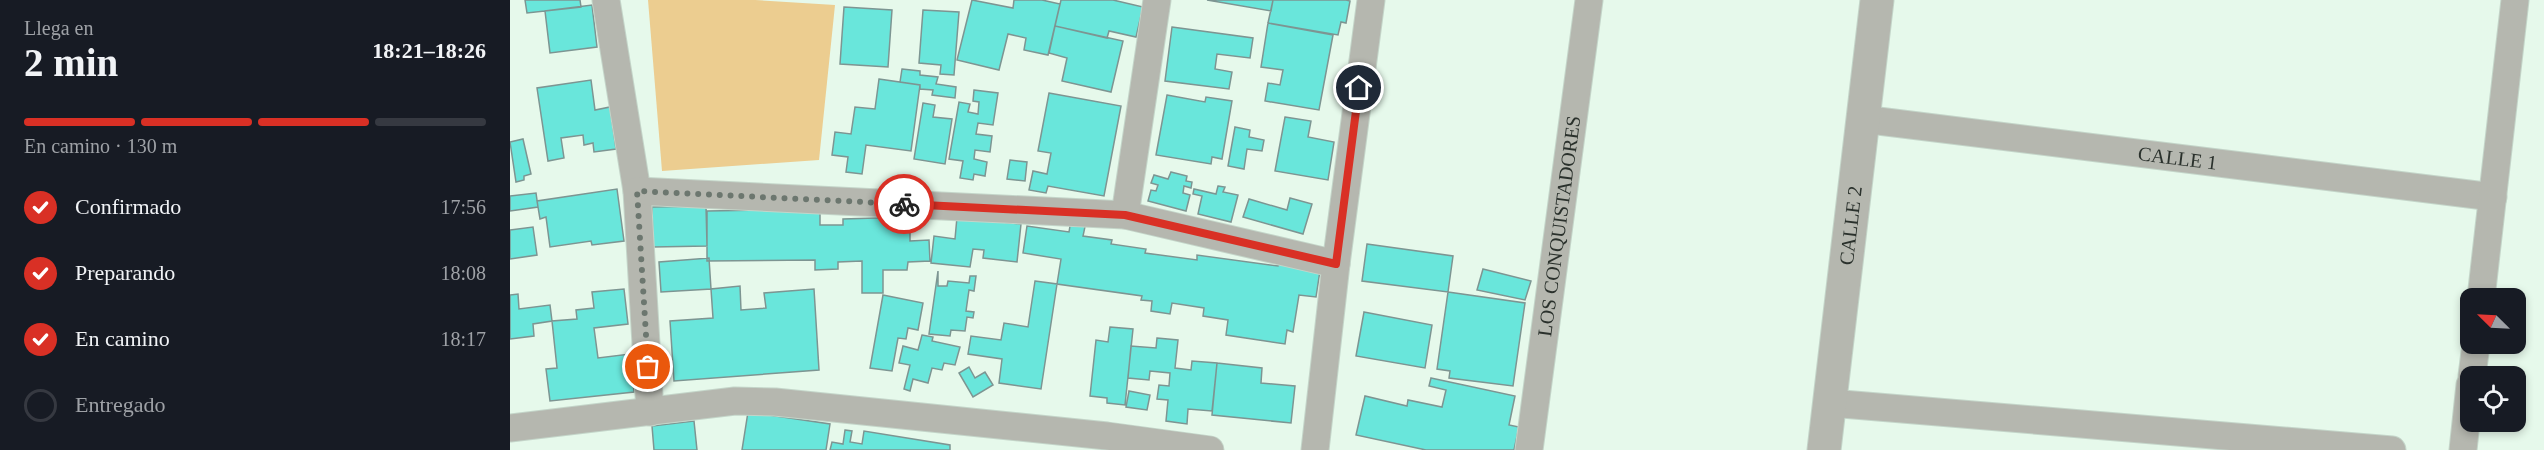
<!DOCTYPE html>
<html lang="es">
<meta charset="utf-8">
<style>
:root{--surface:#171b24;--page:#242831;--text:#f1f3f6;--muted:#9ea1a6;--line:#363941;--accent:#d93025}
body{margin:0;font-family:"Times New Roman",serif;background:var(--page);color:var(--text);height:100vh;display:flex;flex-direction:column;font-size:22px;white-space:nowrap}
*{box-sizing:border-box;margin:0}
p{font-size:20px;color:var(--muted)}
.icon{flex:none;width:33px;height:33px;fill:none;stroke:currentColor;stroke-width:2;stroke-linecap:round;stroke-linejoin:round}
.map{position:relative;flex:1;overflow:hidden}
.details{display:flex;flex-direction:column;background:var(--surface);width:510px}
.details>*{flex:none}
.needle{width:39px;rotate:294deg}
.fabs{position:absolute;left:1950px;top:288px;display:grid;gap:12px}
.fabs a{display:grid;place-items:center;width:66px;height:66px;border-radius:12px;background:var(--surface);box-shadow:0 3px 9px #0003;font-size:30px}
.pin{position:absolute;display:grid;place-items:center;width:51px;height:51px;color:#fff;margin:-26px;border:3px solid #fff;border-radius:50%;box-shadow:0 2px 6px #0007}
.courier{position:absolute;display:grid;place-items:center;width:60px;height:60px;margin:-30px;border:4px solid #d93025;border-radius:50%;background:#fff;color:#222;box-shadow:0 2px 8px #0007}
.overview em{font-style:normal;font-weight:700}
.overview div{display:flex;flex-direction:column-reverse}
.overview{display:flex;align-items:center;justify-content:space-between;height:102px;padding:0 24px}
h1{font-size:39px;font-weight:700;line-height:45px}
.bar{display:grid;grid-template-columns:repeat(4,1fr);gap:9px 6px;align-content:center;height:72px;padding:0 24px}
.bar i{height:8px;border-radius:4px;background:var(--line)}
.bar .active{background:var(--accent)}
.bar p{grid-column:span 4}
ol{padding:0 24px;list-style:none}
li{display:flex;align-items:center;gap:18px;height:66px}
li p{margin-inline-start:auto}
li .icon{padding:6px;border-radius:50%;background:var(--accent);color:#fff;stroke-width:4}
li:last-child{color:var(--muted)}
li i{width:33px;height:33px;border:3px solid var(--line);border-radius:50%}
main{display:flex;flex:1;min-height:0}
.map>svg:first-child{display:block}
.green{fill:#eccd90}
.building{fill:#69e6db;stroke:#7d9592;stroke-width:1.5}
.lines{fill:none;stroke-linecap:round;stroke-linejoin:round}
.minor-casing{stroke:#c4d5c9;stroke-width:29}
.tertiary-casing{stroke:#c4d5c9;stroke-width:35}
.minor{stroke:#b5b7af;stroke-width:27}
.tertiary{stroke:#b5b7af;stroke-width:33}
.done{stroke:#6c776f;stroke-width:6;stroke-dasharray:0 10.8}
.route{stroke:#d93025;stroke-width:8}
.labels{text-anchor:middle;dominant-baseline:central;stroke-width:5;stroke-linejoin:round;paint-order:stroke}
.street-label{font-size:20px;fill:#2a312c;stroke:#fff}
</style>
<main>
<section class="details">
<div class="overview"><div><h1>2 min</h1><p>Llega en</p></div><em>18:21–18:26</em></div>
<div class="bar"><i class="active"></i><i class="active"></i><i class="active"></i><i></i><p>En camino · 130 m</p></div>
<ol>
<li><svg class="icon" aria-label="check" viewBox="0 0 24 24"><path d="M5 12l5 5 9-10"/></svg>Confirmado<p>17:56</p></li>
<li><svg class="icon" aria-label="check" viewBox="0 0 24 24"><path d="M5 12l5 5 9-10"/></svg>Preparando<p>18:08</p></li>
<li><svg class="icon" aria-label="check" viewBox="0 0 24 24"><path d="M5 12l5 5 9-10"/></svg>En camino<p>18:17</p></li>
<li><i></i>Entregado</li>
</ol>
</section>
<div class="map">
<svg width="2034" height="450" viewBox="0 0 2034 450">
<rect width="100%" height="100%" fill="#e6f9eb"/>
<!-- green -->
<path class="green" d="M 138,0 L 245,0 L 325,5 L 309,160 L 152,171 Z"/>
<!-- building -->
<path class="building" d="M 15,0 L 70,0 L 71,7 L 17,13 Z
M 462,0 L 503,8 L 504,0 L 532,0 L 550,4 L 538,55 L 514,50 L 516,38 L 498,34 L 489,70 L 447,60 Z
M 551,0 L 603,0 L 633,7 L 626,37 L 599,31 L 597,38 L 545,26 Z
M 697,0 L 763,0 L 761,11 Z
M 763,0 L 836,0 L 840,1 L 836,23 L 831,22 L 828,35 L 758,23 Z
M 82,5 L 87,47 L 40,53 L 35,11 Z
M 334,7 L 382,10 L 378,67 L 330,64 Z
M 413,10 L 449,12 L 444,75 L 430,74 L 431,65 L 409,63 Z
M 758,23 L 823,35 L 809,110 L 755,101 L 758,83 L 770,85 L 773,70 L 751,67 Z
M 545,26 L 613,41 L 601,92 L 552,81 L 557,58 L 539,53 Z
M 662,27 L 743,38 L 740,58 L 707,54 L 705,69 L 722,72 L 719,89 L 655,81 Z
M 392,69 L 410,71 L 410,75 L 428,77 L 426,84 L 446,87 L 445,98 L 422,95 L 423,90 L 410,89 L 410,85 L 390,82 Z
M 369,79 L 410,85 L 401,151 L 356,145 L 352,174 L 336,172 L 338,157 L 322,155 L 325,132 L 341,134 L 345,107 L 365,109 Z
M 81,80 L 85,110 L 100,107 L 106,149 L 84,152 L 83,143 L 74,145 L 73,135 L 51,138 L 54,158 L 38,161 L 27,88 Z
M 464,90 L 488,93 L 483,125 L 468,123 L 466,134 L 482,136 L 480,152 L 465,150 L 464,159 L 477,162 L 475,176 L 464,174 L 463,180 L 450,178 L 453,161 L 439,159 L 449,102 L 460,104 L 458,112 L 468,114 L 469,102 L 463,101 Z
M 539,93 L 611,106 L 594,196 L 538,186 L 536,193 L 519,190 L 523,171 L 537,174 L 541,153 L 528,151 Z
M 657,95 L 695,102 L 696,97 L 722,101 L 712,159 L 702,157 L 701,164 L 646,155 Z
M 413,103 L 425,105 L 423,117 L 442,119 L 435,164 L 404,159 Z
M 775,117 L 801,121 L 798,137 L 824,142 L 818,180 L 765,171 Z
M 725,127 L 740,130 L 739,137 L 754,140 L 752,151 L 737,149 L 734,169 L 718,166 Z
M 13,139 L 21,174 L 14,176 L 14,180 L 6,182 L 0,142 Z
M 500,160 L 517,162 L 515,181 L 497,179 Z
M 661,172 L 677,176 L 676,181 L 682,182 L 681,188 L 674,186 L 673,193 L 680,195 L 676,211 L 638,201 L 641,190 L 646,191 L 648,185 L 641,183 L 644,175 L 658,179 Z
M 708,186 L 715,187 L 713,192 L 728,195 L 721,222 L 688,214 L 692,196 L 683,194 L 684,189 L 706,194 Z
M 107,189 L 114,241 L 82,245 L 81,241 L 40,247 L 36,217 L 30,219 L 27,201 Z
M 26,193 L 28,207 L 0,211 L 0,196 Z
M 780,198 L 802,204 L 793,234 L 733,217 L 739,199 L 777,210 Z
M 196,206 L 197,246 L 143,247 L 142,207 Z
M 310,209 L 310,225 L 333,225 L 333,219 L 400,217 L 400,241 L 419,240 L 420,261 L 398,262 L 397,270 L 373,270 L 373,293 L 352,293 L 352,261 L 328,262 L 328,269 L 305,270 L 305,260 L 197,261 L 197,211 Z
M 447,217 L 511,224 L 507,262 L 473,258 L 474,250 L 463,249 L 460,267 L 421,263 L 424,236 L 445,239 Z
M 561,220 L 576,222 L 573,236 L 602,240 L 601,244 L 636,249 L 635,253 L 687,260 L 687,255 L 768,266 L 769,258 L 811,264 L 806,297 L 789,295 L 783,332 L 777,330 L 775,344 L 716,335 L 718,320 L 693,316 L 694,308 L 662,303 L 660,314 L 641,311 L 642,301 L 631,300 L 632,296 L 547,284 L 551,259 L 513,253 L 517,226 L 559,232 Z
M 23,227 L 27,255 L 0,259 L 0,230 Z
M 857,244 L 943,256 L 938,292 L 852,281 Z
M 199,258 L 201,289 L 151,292 L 149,262 Z
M 973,269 L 1021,281 L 1015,300 L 967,290 Z
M 428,271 L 428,286 L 437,286 L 438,281 L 459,283 L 460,276 L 466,276 L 464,291 L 459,290 L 456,311 L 464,312 L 463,318 L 457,317 L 455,331 L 441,330 L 440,336 L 419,334 Z
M 525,281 L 547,284 L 531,389 L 489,383 L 492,359 L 458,354 L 461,336 L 491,340 L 494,323 L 518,327 Z
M 230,286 L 231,310 L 256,308 L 254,293 L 304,289 L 309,370 L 164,381 L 160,321 L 203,318 L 201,289 Z
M 114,289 L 118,324 L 84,328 L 88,358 L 120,354 L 124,392 L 40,401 L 36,369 L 47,368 L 42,321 L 67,319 L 66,310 L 84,308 L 82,292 Z
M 938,292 L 1015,303 L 1003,386 L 939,378 L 940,371 L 927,369 Z
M 8,294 L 9,309 L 40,305 L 42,321 L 23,324 L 24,336 L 0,339 L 0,295 Z
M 373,295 L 413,303 L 408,330 L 398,328 L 396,339 L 388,338 L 382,371 L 360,368 Z
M 854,312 L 922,325 L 915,368 L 846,356 Z
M 600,327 L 623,329 L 615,405 L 597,403 L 597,398 L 580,396 L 586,340 L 598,342 Z
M 412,335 L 423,337 L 422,341 L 450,347 L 445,365 L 434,363 L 432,370 L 422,368 L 418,383 L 403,379 L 400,391 L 394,389 L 400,365 L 389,363 L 393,346 L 408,350 Z
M 647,338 L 668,340 L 665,368 L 681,370 L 682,361 L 707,363 L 702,411 L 678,409 L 677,424 L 656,421 L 658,400 L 647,399 L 649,385 L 659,386 L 660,373 L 640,371 L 639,380 L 618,378 L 621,346 L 646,348 Z
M 707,363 L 752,368 L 751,383 L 785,386 L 781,423 L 702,415 Z
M 459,367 L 465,378 L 475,372 L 483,385 L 463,397 L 449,373 Z
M 921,378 L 1005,396 L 999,425 L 1009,427 L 1004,450 L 916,450 L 846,435 L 855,396 L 897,406 L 898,400 L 932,407 L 936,390 L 919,386 Z
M 619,391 L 640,395 L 637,410 L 616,407 Z
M 238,412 L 320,424 L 316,450 L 232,450 Z
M 184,421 L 187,450 L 144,450 L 142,426 Z
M 335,430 L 342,431 L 340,442 L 352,444 L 354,431 L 440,445 L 440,450 L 320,450 L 322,442 L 333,444 Z"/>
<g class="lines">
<defs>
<g id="minor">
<path d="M 96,0 L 127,191 L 140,412"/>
<path id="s1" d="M 1352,119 L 1983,197"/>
<path d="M 127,191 L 615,215 L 826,264"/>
<path d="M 615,215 L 647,0"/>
<path d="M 1971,298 L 2005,0"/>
<path d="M 1962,376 L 1966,344"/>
<path d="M 1320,403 L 1882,450"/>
<path d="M 0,428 L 225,401 L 265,402 L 597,436 L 700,450"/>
<path d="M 805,450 L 826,264 L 861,0"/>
<path id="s2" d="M 1019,450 L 1079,0"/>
<path d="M 1953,450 L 1960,385"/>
</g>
<g id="tertiary">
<path id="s3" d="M 1314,450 L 1367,0"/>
</g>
</defs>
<!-- minor casing -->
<use href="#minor" class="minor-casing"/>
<!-- tertiary casing -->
<use href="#tertiary" class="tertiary-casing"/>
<!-- minor -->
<use href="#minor" class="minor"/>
<!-- tertiary -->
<use href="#tertiary" class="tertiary"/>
</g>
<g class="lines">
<!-- done -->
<path class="done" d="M 138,367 L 127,191 L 394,204"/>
<!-- route -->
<path class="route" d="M 394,204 L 615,215 L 826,264 L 849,88"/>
</g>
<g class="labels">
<!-- street labels -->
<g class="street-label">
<text stroke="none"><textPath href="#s1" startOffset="318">CALLE 1</textPath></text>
<text stroke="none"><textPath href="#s2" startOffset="226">LOS CONQUISTADORES</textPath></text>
<text stroke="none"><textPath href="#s3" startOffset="226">CALLE 2</textPath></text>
</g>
</g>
</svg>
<div class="fabs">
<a><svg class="needle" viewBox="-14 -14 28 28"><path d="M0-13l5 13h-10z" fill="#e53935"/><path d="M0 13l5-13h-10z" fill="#9ea1a6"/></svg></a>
<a><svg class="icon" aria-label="locate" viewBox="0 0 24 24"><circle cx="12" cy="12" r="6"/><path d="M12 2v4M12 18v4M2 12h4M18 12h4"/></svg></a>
</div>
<div class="pin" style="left:138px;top:367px;background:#ea580c"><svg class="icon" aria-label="bag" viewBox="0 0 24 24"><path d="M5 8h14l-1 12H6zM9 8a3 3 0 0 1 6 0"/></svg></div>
<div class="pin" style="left:849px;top:88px;background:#1f2937"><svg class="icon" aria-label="home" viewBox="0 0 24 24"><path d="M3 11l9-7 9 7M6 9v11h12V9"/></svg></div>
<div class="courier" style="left:394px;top:204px"><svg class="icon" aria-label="bike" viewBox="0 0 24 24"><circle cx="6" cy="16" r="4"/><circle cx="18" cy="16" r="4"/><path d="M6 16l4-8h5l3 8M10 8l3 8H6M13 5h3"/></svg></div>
</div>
</main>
